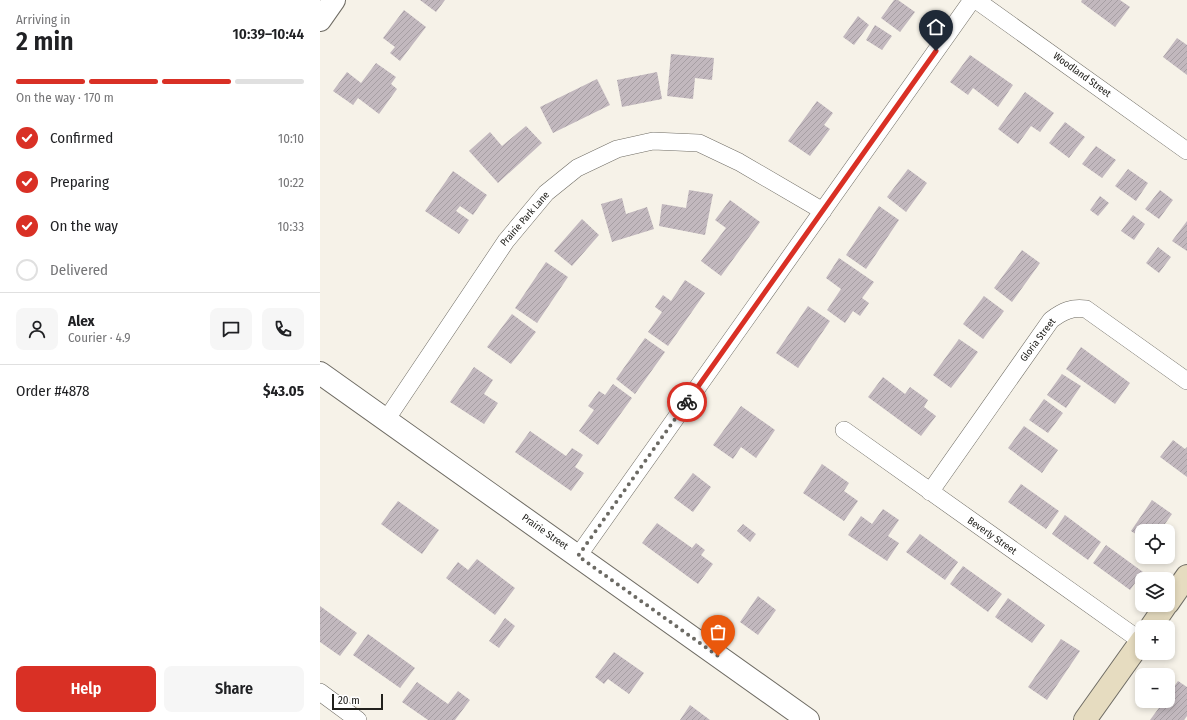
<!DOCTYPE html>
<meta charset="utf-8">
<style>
:root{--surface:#fff;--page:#f6f6f6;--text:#202124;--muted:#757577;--line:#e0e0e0;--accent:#d93025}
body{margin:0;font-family:"Fira Sans Condensed",sans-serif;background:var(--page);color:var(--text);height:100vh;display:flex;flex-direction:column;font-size:15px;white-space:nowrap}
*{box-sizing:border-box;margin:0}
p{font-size:13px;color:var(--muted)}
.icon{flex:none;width:22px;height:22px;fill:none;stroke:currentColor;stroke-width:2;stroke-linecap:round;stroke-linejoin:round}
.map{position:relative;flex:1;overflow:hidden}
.side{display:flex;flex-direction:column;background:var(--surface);width:320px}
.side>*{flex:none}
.tools{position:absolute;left:815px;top:524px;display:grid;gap:8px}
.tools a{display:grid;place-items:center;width:40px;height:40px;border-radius:8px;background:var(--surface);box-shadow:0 2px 6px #0003;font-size:20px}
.scale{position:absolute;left:12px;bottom:10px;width:51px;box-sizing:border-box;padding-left:4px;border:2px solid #22211d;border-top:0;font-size:11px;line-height:14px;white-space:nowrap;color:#22211d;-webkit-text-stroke:3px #fff;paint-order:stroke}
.pin{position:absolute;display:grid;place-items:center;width:34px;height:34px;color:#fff;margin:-41px -17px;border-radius:50% 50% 50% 0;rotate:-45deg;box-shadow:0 0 4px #0007}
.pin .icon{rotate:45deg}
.courier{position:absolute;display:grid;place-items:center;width:40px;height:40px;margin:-20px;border:3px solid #d93025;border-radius:50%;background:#fff;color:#222;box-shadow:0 1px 5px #0007}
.overview em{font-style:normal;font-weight:600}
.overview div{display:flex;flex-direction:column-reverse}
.overview{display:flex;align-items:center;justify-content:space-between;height:68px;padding:0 16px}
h1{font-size:26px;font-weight:600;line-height:30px}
.bar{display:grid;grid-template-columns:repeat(4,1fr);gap:6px 4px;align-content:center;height:48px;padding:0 16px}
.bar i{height:5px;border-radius:3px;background:var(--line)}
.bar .selected{background:var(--accent)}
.bar p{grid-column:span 4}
.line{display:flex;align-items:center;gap:10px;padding:0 16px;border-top:1px solid var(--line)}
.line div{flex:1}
.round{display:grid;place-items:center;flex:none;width:42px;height:42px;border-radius:8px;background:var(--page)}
ol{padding:0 16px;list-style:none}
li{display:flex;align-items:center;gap:12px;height:44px}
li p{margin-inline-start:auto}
li .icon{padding:4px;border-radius:50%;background:var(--accent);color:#fff;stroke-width:4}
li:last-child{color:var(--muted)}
li i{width:22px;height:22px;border:2px solid var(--line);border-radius:50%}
.action{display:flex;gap:8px;margin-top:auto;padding:8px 16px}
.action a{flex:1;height:46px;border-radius:8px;background:var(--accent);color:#fff;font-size:16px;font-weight:600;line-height:46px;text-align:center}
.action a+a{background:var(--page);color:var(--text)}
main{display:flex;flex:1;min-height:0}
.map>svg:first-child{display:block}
.building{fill:url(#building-hatch)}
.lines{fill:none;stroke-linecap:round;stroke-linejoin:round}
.minor-casing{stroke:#6f6c64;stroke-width:18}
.tertiary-casing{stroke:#6f6c64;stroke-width:24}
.secondary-casing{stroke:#6f6c64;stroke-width:24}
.minor{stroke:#fff;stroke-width:17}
.tertiary{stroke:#fff;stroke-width:22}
.secondary{stroke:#e6dcc0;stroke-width:22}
.done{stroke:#6c6a64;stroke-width:4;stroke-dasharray:0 7.2}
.route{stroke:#d93025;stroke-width:5}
.labels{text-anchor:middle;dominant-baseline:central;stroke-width:3;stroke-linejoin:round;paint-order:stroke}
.street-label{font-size:10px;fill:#22211d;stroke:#fff}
</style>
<main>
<section class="side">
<div class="overview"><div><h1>2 min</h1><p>Arriving in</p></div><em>10:39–10:44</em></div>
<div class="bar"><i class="selected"></i><i class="selected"></i><i class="selected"></i><i></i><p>On the way · 170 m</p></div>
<ol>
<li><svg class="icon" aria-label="check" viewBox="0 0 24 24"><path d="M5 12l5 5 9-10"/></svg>Confirmed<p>10:10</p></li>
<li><svg class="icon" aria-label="check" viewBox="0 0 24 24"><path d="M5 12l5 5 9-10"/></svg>Preparing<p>10:22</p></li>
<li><svg class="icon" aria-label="check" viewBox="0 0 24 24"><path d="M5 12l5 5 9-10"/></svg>On the way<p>10:33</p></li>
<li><i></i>Delivered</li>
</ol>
<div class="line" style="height:72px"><a class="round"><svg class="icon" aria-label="person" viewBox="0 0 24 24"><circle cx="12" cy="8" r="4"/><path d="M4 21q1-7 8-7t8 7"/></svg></a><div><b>Alex</b><p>Courier · 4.9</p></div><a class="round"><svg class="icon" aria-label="chat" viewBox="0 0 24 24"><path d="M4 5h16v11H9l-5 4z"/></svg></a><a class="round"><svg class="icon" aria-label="phone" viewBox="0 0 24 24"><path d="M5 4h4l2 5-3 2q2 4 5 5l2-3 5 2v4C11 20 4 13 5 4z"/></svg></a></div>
<div class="line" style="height:52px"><div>Order #4878</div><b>$43.05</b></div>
<div class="action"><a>Help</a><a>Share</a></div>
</section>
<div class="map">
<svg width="867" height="720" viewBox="0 0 867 720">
<defs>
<pattern id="building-hatch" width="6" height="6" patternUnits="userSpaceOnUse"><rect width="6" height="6" fill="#c2b8be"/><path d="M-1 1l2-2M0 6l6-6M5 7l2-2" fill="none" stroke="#a69ea3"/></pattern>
</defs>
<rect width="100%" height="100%" fill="#f6f2e8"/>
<!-- building -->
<path class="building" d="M 100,0 L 125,0 L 116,12 Z
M 574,0 L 578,0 L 595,12 L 580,32 L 561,18 Z
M 762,0 L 800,0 L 810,7 L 795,27 L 761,2 Z
M 84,10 L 106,27 L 80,61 L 70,53 L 75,47 L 63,38 Z
M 538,16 L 549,25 L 534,45 L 523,37 Z
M 555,25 L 572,36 L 562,50 L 546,40 Z
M 857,38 L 867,45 L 867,75 L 843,57 Z
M 351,54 L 394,58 L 392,80 L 375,78 L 373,99 L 347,96 Z
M 650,55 L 693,85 L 678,107 L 653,88 L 648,95 L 630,82 Z
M 56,63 L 76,77 L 71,84 L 77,89 L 59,114 L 38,98 L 33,105 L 13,91 L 27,72 L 41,83 Z
M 337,72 L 342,99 L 302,107 L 297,80 Z
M 277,79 L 290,105 L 233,133 L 220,107 Z
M 705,92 L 734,113 L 720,132 L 711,126 L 698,144 L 678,129 Z
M 497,101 L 513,113 L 504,125 L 510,129 L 490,156 L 468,141 Z
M 745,122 L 765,137 L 749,158 L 729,143 Z
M 206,126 L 222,143 L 178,183 L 149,151 L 170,132 L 182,146 Z
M 776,146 L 796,160 L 782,178 L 762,164 Z
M 588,169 L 607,183 L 586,212 L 567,197 Z
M 808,169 L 828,183 L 816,201 L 795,186 Z
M 133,171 L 167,195 L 153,215 L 140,206 L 136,211 L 149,220 L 139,234 L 105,211 Z
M 369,190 L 393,194 L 385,235 L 339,226 L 342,204 L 366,208 Z
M 840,190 L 853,200 L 839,219 L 825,209 Z
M 780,196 L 789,203 L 778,216 L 770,210 Z
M 302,198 L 306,214 L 327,207 L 334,229 L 292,242 L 281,204 Z
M 410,200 L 440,222 L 401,276 L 381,261 L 406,228 L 395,220 Z
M 559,206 L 579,220 L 546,269 L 526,255 Z
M 813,215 L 825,224 L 814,240 L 801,231 Z
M 262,219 L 279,235 L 252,266 L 234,251 Z
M 867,221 L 867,251 L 852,241 Z
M 838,247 L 851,257 L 839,273 L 826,263 Z
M 702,250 L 720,263 L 692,302 L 674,288 Z
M 519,258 L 554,282 L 542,298 L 549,303 L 540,316 L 533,311 L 525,323 L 507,310 L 521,289 L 506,278 Z
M 226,262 L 248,277 L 217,323 L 195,308 Z
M 365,280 L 385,293 L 348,346 L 328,332 L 342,312 L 335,307 L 343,295 L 351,301 Z
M 664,296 L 684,311 L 663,339 L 643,324 Z
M 488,306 L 510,321 L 478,368 L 456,353 Z
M 192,314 L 216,332 L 191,364 L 167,347 Z
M 325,338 L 345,352 L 315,394 L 296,379 Z
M 639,339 L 658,352 L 631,388 L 613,375 Z
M 761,347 L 810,383 L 795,404 L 746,369 Z
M 154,367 L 173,380 L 164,394 L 178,403 L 164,424 L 130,402 Z
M 742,374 L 761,386 L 746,408 L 727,395 Z
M 563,377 L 585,394 L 590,387 L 608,400 L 604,407 L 616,416 L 601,436 L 548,397 Z
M 293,384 L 312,398 L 278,445 L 259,431 L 274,410 L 268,406 L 279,391 L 285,395 Z
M 724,399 L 743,413 L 728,433 L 709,420 Z
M 421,406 L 455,430 L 436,458 L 421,447 L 413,459 L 393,445 Z
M 704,426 L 738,450 L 722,473 L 688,448 Z
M 210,431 L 246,456 L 252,448 L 263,455 L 255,467 L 264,473 L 251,491 L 195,452 Z
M 853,440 L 865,449 L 867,447 L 867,477 L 840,457 Z
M 502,464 L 529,483 L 524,491 L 538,501 L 524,521 L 483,493 Z
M 373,473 L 391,487 L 373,512 L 354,498 Z
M 701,484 L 739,511 L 726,529 L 688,502 Z
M 832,500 L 852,514 L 840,531 L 822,531 L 822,538 L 811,531 Z
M 78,501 L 119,530 L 102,554 L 61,524 Z
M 563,509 L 579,520 L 568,536 L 579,543 L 567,561 L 528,535 L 541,516 L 552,524 Z
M 745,515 L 781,542 L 768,560 L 732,534 Z
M 337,523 L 372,548 L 376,543 L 385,550 L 381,555 L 393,564 L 378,584 L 322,543 Z
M 423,524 L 436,534 L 430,542 L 417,531 Z
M 600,534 L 638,562 L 625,580 L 586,552 Z
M 786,545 L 823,572 L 810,590 L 773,563 Z
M 157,559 L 195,588 L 175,615 L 126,578 L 138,562 L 148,570 Z
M 643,566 L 682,594 L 668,612 L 630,584 Z
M 438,596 L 456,610 L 438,635 L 420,622 Z
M 688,598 L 725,625 L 712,643 L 675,617 Z
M 0,606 L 37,633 L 20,656 L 0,642 Z
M 185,618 L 195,626 L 179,648 L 169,641 Z
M 48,634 L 95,668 L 80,688 L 33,655 Z
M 741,639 L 760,651 L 727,700 L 708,687 Z
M 294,652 L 324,673 L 309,694 L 288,679 L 284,684 L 275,677 Z
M 858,681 L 867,687 L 867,716 L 864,720 L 830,720 L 844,701 L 848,701 L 848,695 Z
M 97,682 L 128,704 L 138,691 L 150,700 L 135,720 L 108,720 L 82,702 Z
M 370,705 L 390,720 L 360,720 Z"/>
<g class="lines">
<defs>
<path id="minor" d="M 656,0 L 867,151
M 66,420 L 186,241 L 226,193 L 257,168 L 297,149 L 333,141 L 379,143 L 419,162 L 503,211
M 524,430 L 821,641
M 610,492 L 731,320 C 743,311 752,307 766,309 L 867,381
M 258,556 L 652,0
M 0,692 L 38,720"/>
<path id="tertiary" d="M 0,20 L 14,0
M 0,373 L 488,720"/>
<path id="secondary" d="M 848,603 L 867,576
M 831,627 L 846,605
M 765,720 L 822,640"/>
</defs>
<!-- minor casing -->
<use href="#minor" class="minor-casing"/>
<!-- tertiary casing -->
<use href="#tertiary" class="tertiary-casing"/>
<!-- secondary casing -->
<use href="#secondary" class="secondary-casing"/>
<!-- minor -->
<use href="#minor" class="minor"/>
<!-- tertiary -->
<use href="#tertiary" class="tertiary"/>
<!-- secondary -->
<use href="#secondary" class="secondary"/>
</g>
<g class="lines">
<!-- done -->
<path class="done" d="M 367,402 L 258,556 L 398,656"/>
<!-- route -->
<path class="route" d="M 367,402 L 616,51"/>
</g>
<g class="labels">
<!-- street labels -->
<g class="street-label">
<text transform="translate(762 75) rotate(36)">Woodland Street</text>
<text transform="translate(205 219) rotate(-49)">Prairie Park Lane</text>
<text transform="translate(718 340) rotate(-53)">Gloria Street</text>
<text transform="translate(225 532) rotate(35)">Prairie Street</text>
<text transform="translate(672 536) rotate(35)">Beverly Street</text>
</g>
</g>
</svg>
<div class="tools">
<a><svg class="icon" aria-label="locate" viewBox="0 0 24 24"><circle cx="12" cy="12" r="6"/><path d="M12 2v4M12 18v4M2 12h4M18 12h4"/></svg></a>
<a><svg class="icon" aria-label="layers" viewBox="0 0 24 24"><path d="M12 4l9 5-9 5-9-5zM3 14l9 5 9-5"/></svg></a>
<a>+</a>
<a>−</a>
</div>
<div class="scale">20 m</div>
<div class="pin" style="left:398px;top:656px;background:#ea580c"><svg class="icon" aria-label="bag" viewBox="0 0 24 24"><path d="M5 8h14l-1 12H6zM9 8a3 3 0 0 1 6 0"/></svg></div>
<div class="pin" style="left:616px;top:51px;background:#1f2937"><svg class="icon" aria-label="home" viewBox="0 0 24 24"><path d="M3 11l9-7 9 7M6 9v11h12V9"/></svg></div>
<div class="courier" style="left:367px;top:402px"><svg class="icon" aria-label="bike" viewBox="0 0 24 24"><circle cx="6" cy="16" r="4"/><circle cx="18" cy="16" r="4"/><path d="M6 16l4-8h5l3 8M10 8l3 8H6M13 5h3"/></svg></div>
</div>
</main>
